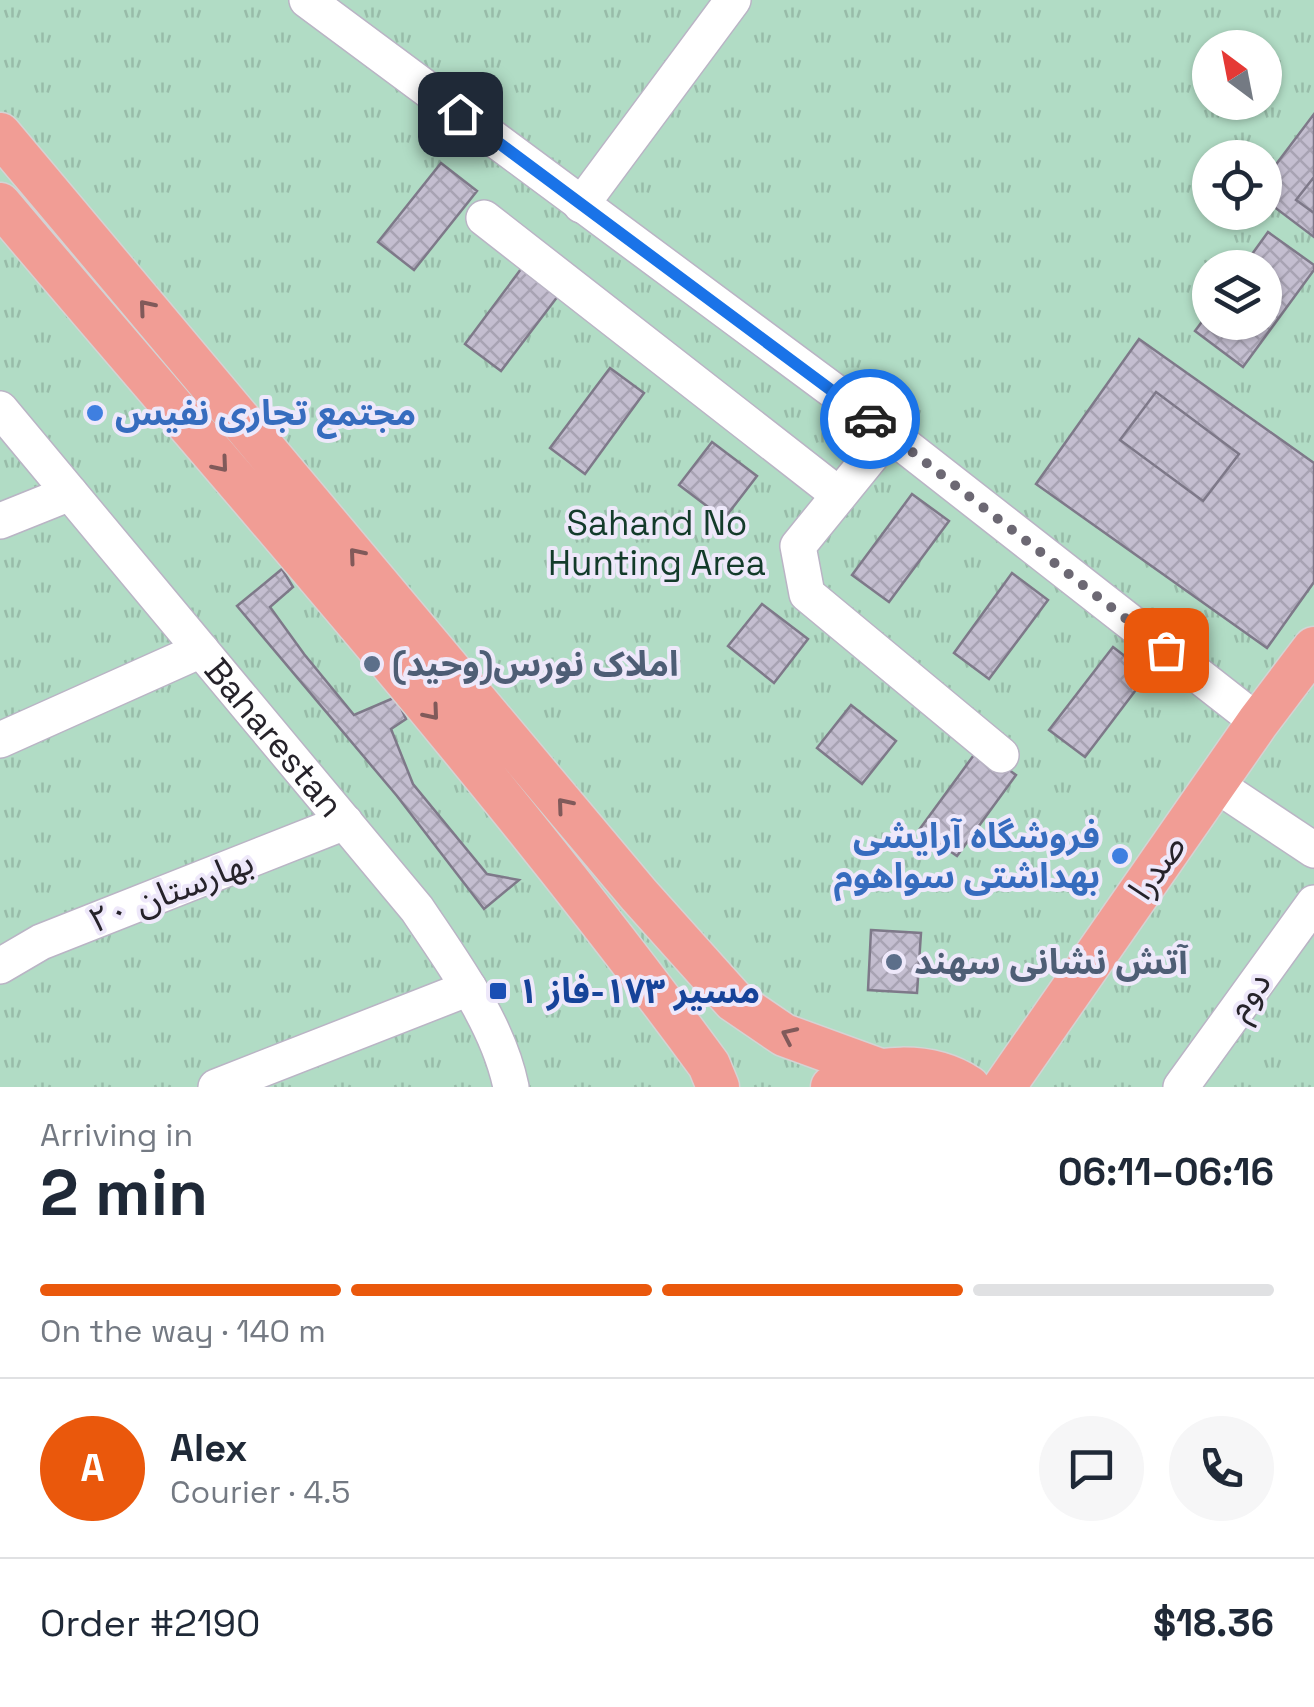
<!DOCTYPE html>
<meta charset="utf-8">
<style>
:root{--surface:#fff;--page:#f6f6f7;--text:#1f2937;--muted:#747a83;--line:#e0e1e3;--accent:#ea580c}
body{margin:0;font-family:"Space Grotesk","Noto Sans Arabic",sans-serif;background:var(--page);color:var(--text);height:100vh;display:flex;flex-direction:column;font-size:38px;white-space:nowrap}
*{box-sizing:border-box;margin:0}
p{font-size:32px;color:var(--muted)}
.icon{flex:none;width:55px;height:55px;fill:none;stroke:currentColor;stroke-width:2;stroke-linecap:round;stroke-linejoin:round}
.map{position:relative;height:1087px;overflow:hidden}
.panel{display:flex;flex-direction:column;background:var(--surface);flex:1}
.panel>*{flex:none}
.needle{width:65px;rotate:328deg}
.fabs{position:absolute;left:1192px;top:30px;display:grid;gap:20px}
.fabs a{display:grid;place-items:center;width:90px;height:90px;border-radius:50%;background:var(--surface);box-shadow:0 2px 8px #0004;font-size:50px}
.pin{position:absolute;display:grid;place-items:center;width:85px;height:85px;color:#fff;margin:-42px;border-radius:20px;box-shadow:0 5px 15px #0006}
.courier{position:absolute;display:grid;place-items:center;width:100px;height:100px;margin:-50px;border:8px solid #1a73e8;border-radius:50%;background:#fff;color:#222;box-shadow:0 2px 12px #0007}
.headline em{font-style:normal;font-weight:700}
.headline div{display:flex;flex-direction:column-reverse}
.headline{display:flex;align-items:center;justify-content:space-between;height:170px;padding:0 40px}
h1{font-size:65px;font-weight:700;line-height:75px}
.bar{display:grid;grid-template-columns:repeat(4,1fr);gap:15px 10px;align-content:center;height:120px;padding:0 40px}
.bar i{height:12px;border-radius:8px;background:var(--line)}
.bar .selected{background:var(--accent)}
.bar p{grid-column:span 4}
.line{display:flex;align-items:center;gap:25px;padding:0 40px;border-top:2px solid var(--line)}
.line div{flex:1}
.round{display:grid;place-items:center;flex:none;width:105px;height:105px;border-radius:52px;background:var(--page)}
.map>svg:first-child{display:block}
.park{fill:url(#park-tufts);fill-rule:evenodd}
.building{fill:url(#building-cross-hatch);stroke:#7e7989;stroke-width:2.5}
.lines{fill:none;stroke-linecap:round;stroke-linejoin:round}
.minor-casing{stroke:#bab4c5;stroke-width:38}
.major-casing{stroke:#d4d3d4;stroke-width:45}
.minor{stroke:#fff;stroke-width:35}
.major{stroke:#f19d95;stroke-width:42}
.oneway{stroke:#815a5a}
.done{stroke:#6c6873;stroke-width:10;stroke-dasharray:0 18}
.route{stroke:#1a73e8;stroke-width:12}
.shop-dot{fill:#3f7fe0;stroke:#eee8fa;stroke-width:4}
.service-dot{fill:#5c6f8a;stroke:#eee8fa;stroke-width:4}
.transit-dot{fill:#1a4fb4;stroke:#eee8fa;stroke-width:4}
.labels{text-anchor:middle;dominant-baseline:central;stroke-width:8;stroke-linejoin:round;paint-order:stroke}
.shop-label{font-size:35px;font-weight:bold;fill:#366cbe;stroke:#eee8fa;text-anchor:start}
.park-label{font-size:35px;fill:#133b2a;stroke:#eee8fa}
.service-label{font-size:35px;font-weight:bold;fill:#4e5e75;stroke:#eee8fa;text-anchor:start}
.street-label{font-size:35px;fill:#26232a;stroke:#eee8fa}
.transit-label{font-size:35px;font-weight:bold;fill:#164399;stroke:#eee8fa;text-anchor:start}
</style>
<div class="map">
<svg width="1314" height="1087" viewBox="0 0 1314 1087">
<defs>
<pattern id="park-tufts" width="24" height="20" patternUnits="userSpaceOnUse" patternTransform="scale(2.5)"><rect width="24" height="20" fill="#b1dcc5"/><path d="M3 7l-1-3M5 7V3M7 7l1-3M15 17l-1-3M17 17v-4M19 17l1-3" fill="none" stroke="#98bca9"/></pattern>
<pattern id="building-cross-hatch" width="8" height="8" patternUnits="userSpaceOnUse" patternTransform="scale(2.5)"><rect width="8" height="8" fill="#c4bed0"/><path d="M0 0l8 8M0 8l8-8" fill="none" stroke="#a8a3b3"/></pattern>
</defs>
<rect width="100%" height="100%" fill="#eee8fa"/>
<!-- park -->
<path class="park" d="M 0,0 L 1314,0 L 1314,1087 L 0,1087 ZM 1210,48 L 1265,48 L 1265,102 L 1210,102 ZM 1210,158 L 1265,158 L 1265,212 L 1210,212 ZM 1210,268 L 1265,268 L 1265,322 L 1210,322 Z"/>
<!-- building -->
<path class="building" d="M 1314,114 L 1314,237 L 1265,200 L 1265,179 Z
M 441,163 L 477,191 L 414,270 L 378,242 Z
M 1314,177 L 1314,213 L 1296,200 Z
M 1268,232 L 1314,265 L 1314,270 L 1243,367 L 1195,331 L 1210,311 L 1210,322 L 1265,322 L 1265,268 L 1242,268 Z
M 524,265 L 561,292 L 501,371 L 465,344 Z
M 1139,339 L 1314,463 L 1314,582 L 1267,648 L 1036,484 Z
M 610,368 L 644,393 L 585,474 L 550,448 Z
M 1156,392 L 1239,454 L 1203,501 L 1120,440 Z
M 712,442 L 757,476 L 724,519 L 679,485 Z
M 912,494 L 949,521 L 889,602 L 852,575 Z
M 282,569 L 293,587 L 270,607 L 304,654 L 354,715 L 396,697 L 406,719 L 391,729 L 413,784 L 487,874 L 519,880 L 484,909 L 397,796 L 237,606 Z
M 1012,573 L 1048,600 L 989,679 L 954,653 Z
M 762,604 L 808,639 L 774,683 L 728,646 Z
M 1113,647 L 1148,674 L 1085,757 L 1049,730 Z
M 851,705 L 896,741 L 862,784 L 817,748 Z
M 979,748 L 1016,775 L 957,856 L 919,830 Z
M 871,930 L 921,933 L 917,993 L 868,990 Z"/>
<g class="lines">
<defs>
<g id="minor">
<path d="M 307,0 L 854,406 L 1258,722"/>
<path d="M 581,205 L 733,0"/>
<path d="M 484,218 L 839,495"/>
<path id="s1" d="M 0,409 L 417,909 C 453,963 498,1023 511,1087"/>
<path d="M 889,434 L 798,546 L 807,594 L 1001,755"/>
<path d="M 0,521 L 70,493"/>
<path d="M 0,740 L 201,650"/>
<path d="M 1215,784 L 1314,850"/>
<path d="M 0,966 L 41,942 L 345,822"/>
<path d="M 216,1087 L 469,988"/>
<path d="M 1181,1087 L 1314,903"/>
</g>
<path id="major" d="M 0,134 L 639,895 L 734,1001 L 784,1035 L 880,1070
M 0,204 C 240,488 489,765 709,1065 L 718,1087
M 832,1087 C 872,1064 930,1061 969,1087
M 1004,1087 L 1258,722 L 1314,648"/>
</defs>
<!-- minor casing -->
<use href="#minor" class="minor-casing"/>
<!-- major casing -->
<use href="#major" class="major-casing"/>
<!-- minor -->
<use href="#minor" class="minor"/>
<!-- major -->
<use href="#major" class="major"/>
</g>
<!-- one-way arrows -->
<defs><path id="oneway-chevron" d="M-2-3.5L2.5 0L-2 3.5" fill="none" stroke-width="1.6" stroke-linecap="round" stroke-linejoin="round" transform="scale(2.5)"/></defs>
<g class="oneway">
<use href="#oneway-chevron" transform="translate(146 307) rotate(-130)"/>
<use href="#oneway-chevron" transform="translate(221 465) rotate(50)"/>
<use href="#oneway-chevron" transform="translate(356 555) rotate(-130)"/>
<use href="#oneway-chevron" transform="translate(432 713) rotate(50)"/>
<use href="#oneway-chevron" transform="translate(564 805) rotate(-130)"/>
<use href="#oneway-chevron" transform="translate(789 1035) rotate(-155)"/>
</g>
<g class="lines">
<!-- done -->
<path class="done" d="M 870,419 L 1166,650"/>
<!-- route -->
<path class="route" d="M 460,114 L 870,419"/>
</g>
<!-- markers -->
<g class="shop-dot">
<circle cx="95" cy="413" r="10"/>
<circle cx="1120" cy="856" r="10"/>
</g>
<g class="service-dot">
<circle cx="372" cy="664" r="10"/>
<circle cx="894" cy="962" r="10"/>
</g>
<rect class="transit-dot" x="488" y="981" width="20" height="20" rx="5"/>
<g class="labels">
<!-- shop labels -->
<g class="shop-label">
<text x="115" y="413">مجتمع تجاری نفیس</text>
<text x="1100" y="836" text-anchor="end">فروشگاه آرایشی<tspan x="1100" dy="40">بهداشتی سواهوم</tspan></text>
</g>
<!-- park labels -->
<g class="park-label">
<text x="657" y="523">Sahand No<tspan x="657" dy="40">Hunting Area</tspan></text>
</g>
<!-- service labels -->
<g class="service-label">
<text x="392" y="664">املاک نورس(وحید)</text>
<text x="914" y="962">آتش نشانی سهند</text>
</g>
<!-- street labels -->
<g class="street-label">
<text stroke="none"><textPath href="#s1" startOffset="428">Baharestan</textPath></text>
<text transform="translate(1157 867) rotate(-55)">صدرا</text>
<text transform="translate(171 891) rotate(-21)">بهارستان ۲۰</text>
<text transform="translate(1248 995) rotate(-54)">دوم</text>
</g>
<!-- transit labels -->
<g class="transit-label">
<text x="518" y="991">مسیر ۱۷۳-فاز ۱</text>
</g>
</g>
</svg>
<div class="fabs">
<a><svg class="needle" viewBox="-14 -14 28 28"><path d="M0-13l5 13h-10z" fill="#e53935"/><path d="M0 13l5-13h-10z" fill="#747a83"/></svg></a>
<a><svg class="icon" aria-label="locate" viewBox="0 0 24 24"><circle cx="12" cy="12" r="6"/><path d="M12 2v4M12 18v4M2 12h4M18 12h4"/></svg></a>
<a><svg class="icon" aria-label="layers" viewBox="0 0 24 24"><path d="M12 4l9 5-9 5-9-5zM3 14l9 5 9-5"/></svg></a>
</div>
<div class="pin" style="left:1166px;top:650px;background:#ea580c"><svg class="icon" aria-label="bag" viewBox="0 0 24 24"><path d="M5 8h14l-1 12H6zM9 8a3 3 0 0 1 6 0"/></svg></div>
<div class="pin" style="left:460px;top:114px;background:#1f2937"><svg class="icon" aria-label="home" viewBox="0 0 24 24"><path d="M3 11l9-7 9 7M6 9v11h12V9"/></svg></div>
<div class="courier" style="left:870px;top:419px"><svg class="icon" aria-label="car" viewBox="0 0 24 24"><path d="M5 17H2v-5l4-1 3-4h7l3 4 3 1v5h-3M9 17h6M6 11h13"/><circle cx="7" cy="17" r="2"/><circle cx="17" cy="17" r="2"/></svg></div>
</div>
<section class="panel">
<div class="headline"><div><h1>2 min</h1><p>Arriving in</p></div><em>06:11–06:16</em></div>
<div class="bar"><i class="selected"></i><i class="selected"></i><i class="selected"></i><i></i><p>On the way · 140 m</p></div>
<div class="line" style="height:180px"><b class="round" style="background:var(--accent);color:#fff">A</b><div><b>Alex</b><p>Courier · 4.5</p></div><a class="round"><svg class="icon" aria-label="chat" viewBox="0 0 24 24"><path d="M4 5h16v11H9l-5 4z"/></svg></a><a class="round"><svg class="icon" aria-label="phone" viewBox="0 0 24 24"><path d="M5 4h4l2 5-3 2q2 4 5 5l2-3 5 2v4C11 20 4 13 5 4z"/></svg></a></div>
<div class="line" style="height:130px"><div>Order #2190</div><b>$18.36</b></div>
</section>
